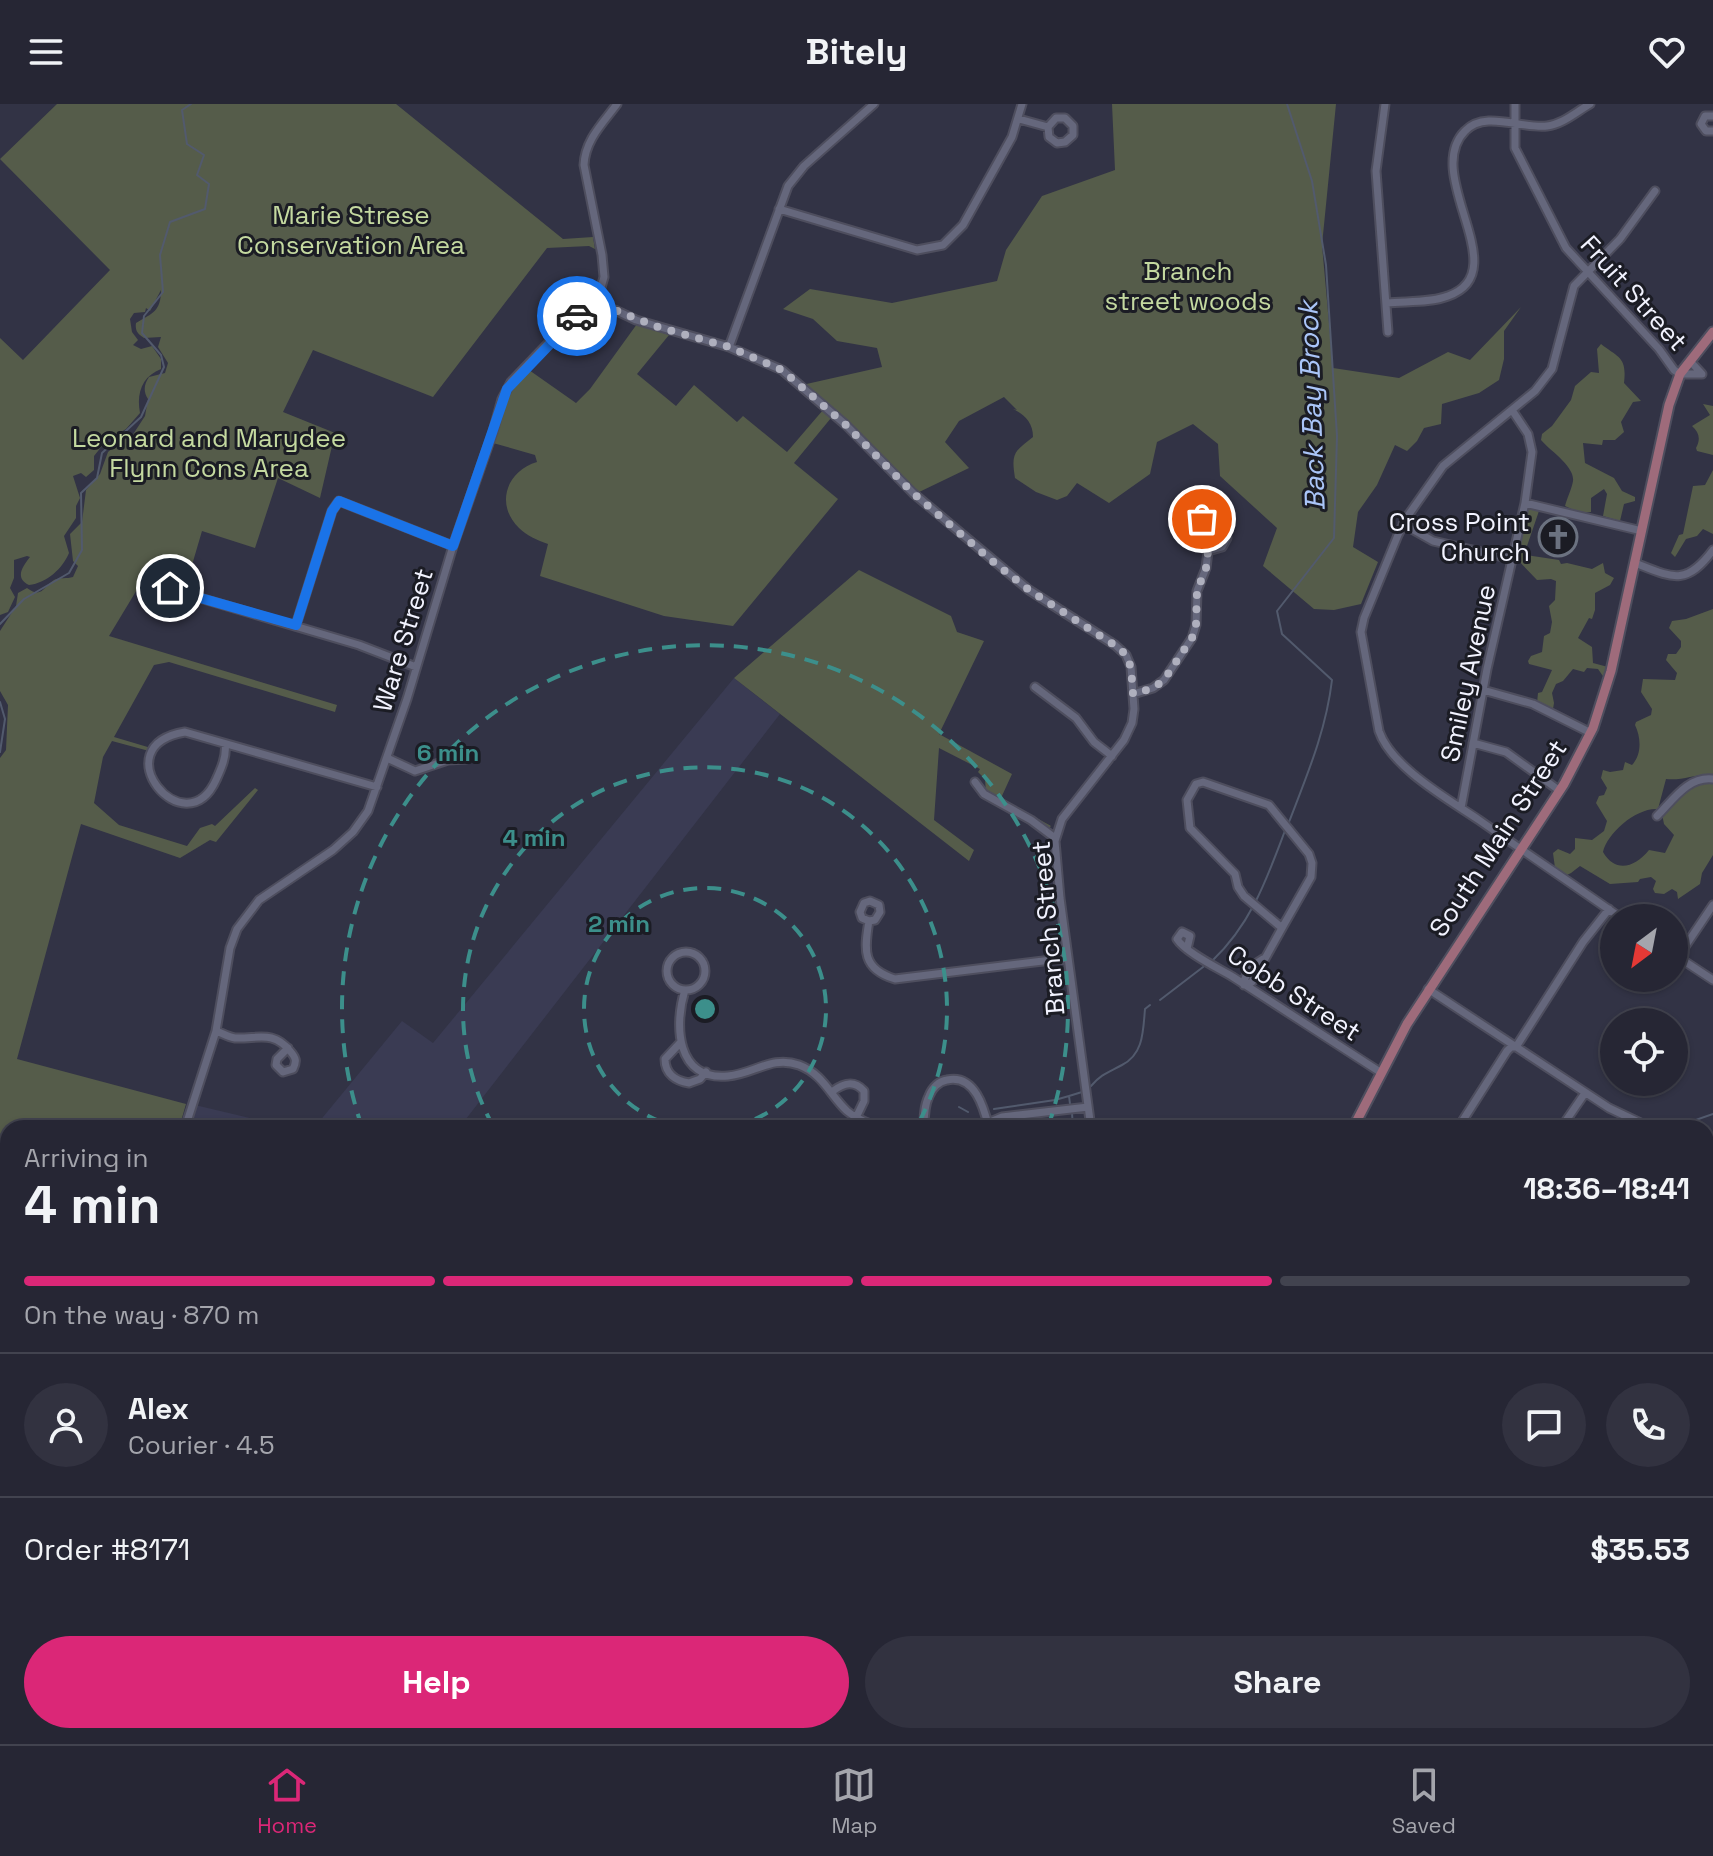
<!DOCTYPE html>
<meta charset="utf-8">
<style>
:root{--surface:#262634;--page:#323240;--text:#f1f3f6;--muted:#a4a5ac;--line:#42434f;--accent:#db2777}
body{margin:0;font-family:"Space Grotesk",sans-serif;background:var(--page);color:var(--text);height:100vh;display:flex;flex-direction:column;font-size:30px;white-space:nowrap}
*{box-sizing:border-box;margin:0}
p{font-size:26px;color:var(--muted)}
.icon{flex:none;width:44px;height:44px;fill:none;stroke:currentColor;stroke-width:2;stroke-linecap:round;stroke-linejoin:round}
.map{position:relative;flex:1;overflow:hidden}
.details{position:absolute;left:0px;top:1016px;width:1714px;height:624px;display:flex;flex-direction:column;background:var(--surface);border-radius:24px 24px 0 0;box-shadow:0 2px 6px #0004,0 0 0 2px var(--line)}
.details>*{flex:none}
.needle{width:52px;rotate:212deg}
.fabs{position:absolute;left:1600px;top:800px;display:grid;gap:16px}
.fabs a{display:grid;place-items:center;width:88px;height:88px;border-radius:50%;background:var(--surface);box-shadow:0 2px 6px #0004,0 0 0 2px var(--line);font-size:40px}
.pin{position:absolute;display:grid;place-items:center;width:68px;height:68px;color:#fff;margin:-34px;border:4px solid #fff;border-radius:50%;box-shadow:0 2px 8px #0007}
.courier{position:absolute;display:grid;place-items:center;width:80px;height:80px;margin:-40px;border:6px solid #1a73e8;border-radius:50%;background:#fff;color:#222;box-shadow:0 2px 10px #0007}
.overview em{font-style:normal;font-weight:800}
.overview div{display:flex;flex-direction:column-reverse}
.overview{display:flex;align-items:center;justify-content:space-between;height:136px;padding:0 24px}
h1{font-size:52px;font-weight:800;line-height:60px}
.bar{display:grid;grid-template-columns:repeat(4,1fr);gap:12px 8px;align-content:center;height:96px;padding:0 24px}
.bar i{height:10px;border-radius:6px;background:var(--line)}
.bar .on{background:var(--accent)}
.bar p{grid-column:span 4}
.line{display:flex;align-items:center;gap:20px;padding:0 24px;border-top:2px solid var(--line)}
.line div{flex:1}
.round{display:grid;place-items:center;flex:none;width:84px;height:84px;border-radius:42px;background:var(--page)}
.button{display:flex;gap:16px;margin-top:auto;padding:16px 24px}
.button a{flex:1;height:92px;border-radius:48px;background:var(--accent);color:#fff;font-size:32px;font-weight:800;line-height:92px;text-align:center}
.button a+a{background:var(--page);color:var(--text)}
header{display:flex;justify-content:space-between;align-items:center;height:104px;padding:0 24px;background:var(--surface);font-size:36px;font-weight:800}
.tab-bar{display:flex;justify-content:space-around;align-items:center;height:112px;border-top:2px solid var(--line);background:var(--surface);font-size:22px;color:var(--muted)}
.tab-bar a{display:grid;justify-items:center;gap:4px}
.tab-bar .on{color:var(--accent)}
.map>svg:first-child{display:block}
.built{fill:#3a3b53}
.green{fill:#555c4a}
.water{fill:#0d182f;stroke:#525a6d;stroke-width:2}
.lines{fill:none;stroke-linecap:round;stroke-linejoin:round}
.stream{stroke:#525a6d;stroke-width:2}
.minor-casing{stroke:#4e4e5e;stroke-width:11}
.major-casing{stroke:#4e4e5e;stroke-width:13}
.minor{stroke:#65677c;stroke-width:7}
.major{stroke:#9e6b7b;stroke-width:9}
.done{stroke:#afb0be;stroke-width:8;stroke-dasharray:0 14.4}
.route{stroke:#1a73e8;stroke-width:10}
.ring{fill:none;stroke:#3c8f8b;stroke-width:4;stroke-dasharray:14 10}
.labels{text-anchor:middle;dominant-baseline:central;stroke-width:6;stroke-linejoin:round;paint-order:stroke}
.park-label{font-size:26px;fill:#c4d9a0;stroke:#1b1c24}
.street-label{font-size:26px;fill:#f2f3ff;stroke:#1b1c24}
.poi-label{font-size:26px;fill:#f2f3ff;stroke:#1b1c24;text-anchor:end}
.water-label{font-size:28px;font-style:italic;fill:#aac5f8;stroke:#1b1c24}
.centre{fill:#3c8f8b;stroke:#1b1c24;stroke-width:4}
.ring-label{font-size:24px;text-anchor:middle;font-weight:bold;fill:#3c8f8b;stroke:#1b1c24;stroke-width:6;stroke-linejoin:round;paint-order:stroke}
</style>
<header><svg class="icon" aria-label="menu" viewBox="0 0 24 24"><path d="M4 6h16M4 12h16M4 18h16"/></svg>Bitely<svg class="icon" aria-label="heart" viewBox="0 0 24 24"><path d="M12 20l-8-8c-3-5 5-10 8-4 3-6 11-1 8 4z"/></svg></header>
<div class="map">
<svg width="1713" height="1640" viewBox="0 0 1713 1640">
<rect width="100%" height="100%" fill="#323345"/>
<!-- built -->
<path class="built" d="M 734,574 L 780,610 L 459,1024 L 314,1024 L 402,917 L 433,939 Z
M 195,1001 L 291,1024 L 188,1024 Z"/>
<!-- green -->
<path class="green" d="M 57,0 L 396,0 L 563,135 L 593,133 L 595,145 L 589,142 L 547,144 L 433,293 L 313,246 L 283,308 L 335,329 L 320,394 L 278,374 L 255,444 L 202,427 L 187,478 C 178,468 166,468 159,480 L 141,479 L 109,532 L 337,601 L 335,608 L 169,558 L 154,561 L 114,633 L 151,644 L 149,647 L 112,637 L 103,653 L 94,699 L 119,721 L 187,742 L 200,724 L 212,720 L 215,722 L 255,684 L 258,686 L 216,738 L 210,736 L 180,754 L 81,720 L 17,955 L 186,1000 L 179,1024 L 8,1024 L 8,1269 L 0,1269 L 0,654 L 6,646 L 8,601 L 0,587 L 0,527 L 16,502 L 18,489 L 27,484 C 42,495 43,483 54,476 C 60,473 67,475 73,473 L 78,462 L 73,457 L 70,430 L 82,418 L 86,386 L 100,370 L 108,348 L 125,333 L 132,332 L 145,312 L 148,295 C 143,288 144,280 149,273 L 165,269 L 168,259 L 158,243 L 161,233 L 144,234 C 137,230 135,226 136,219 C 153,209 161,207 161,186 L 150,207 L 146,204 L 145,208 L 134,209 L 130,215 L 132,228 L 138,236 L 133,241 L 141,245 L 152,242 L 161,255 L 161,265 C 143,272 136,288 140,309 L 126,325 L 106,337 L 94,352 L 94,366 L 86,373 L 81,369 L 73,372 L 80,394 L 76,402 L 76,414 L 64,432 L 69,449 C 63,464 47,479 29,481 C 14,474 23,462 30,453 L 27,452 L 14,456 L 14,474 L 10,484 L 15,493 L 8,508 L 0,511 L 0,234 L 23,256 L 110,166 L 0,55 Z
M 1112,0 L 1336,0 L 1322,141 L 1333,264 L 1399,274 L 1448,248 L 1470,256 L 1521,203 L 1504,227 L 1504,255 L 1499,276 L 1479,289 L 1442,300 L 1441,320 L 1424,324 L 1417,337 L 1407,347 L 1395,341 L 1377,381 L 1358,408 L 1353,443 L 1378,458 L 1361,500 L 1334,506 L 1314,505 L 1263,462 L 1277,424 L 1220,372 L 1218,340 L 1193,320 L 1157,338 L 1150,370 L 1109,399 L 1077,379 L 1067,392 L 1057,396 L 1036,388 L 1015,374 C 1011,349 1014,348 1033,333 C 1033,319 1025,311 1013,305 L 1017,306 L 1004,293 L 959,317 L 945,338 L 969,364 L 915,390 L 802,281 L 882,263 L 877,244 L 837,237 L 813,215 L 783,205 L 810,185 L 892,199 L 997,177 L 1006,146 L 1042,92 L 1115,66 Z
M 637,220 L 669,231 L 637,270 L 676,302 L 694,281 L 737,318 L 743,312 L 787,348 L 823,306 L 831,314 L 794,359 L 838,395 L 733,522 L 664,512 L 540,472 L 548,440 C 537,436 527,432 519,424 C 495,401 506,367 537,358 L 535,351 L 493,339 C 502,308 506,289 529,266 L 576,299 L 590,285 Z
M 1601,240 C 1619,254 1627,253 1624,279 L 1641,297 L 1633,298 L 1621,318 L 1624,328 L 1615,336 L 1603,336 L 1602,341 L 1583,339 L 1585,359 L 1614,374 L 1622,387 L 1635,393 L 1635,397 L 1624,400 L 1620,417 L 1603,412 L 1607,390 L 1604,385 L 1591,394 L 1591,408 L 1580,409 L 1565,402 C 1567,394 1572,384 1573,377 C 1575,362 1549,346 1541,336 L 1542,330 L 1552,322 L 1571,296 L 1575,282 L 1591,268 L 1599,269 L 1597,245 Z
M 1703,300 L 1713,302 L 1713,351 L 1697,347 L 1696,344 C 1701,335 1699,328 1692,322 L 1710,311 Z
M 1713,366 L 1713,430 L 1703,425 L 1697,432 L 1686,435 L 1675,453 L 1671,449 L 1679,431 L 1683,430 L 1693,382 L 1705,381 Z
M 1527,401 L 1540,404 L 1527,442 L 1518,440 Z
M 1519,447 L 1526,451 L 1559,456 L 1561,460 L 1567,459 L 1592,465 L 1603,459 L 1605,469 L 1614,474 L 1610,481 L 1595,489 L 1595,506 L 1592,515 L 1589,514 L 1578,534 L 1592,543 L 1593,559 L 1608,563 L 1605,575 L 1598,565 L 1587,564 L 1584,568 L 1573,565 L 1563,577 L 1556,580 L 1552,589 L 1554,599 L 1553,605 L 1537,599 L 1538,589 L 1542,588 L 1552,566 L 1529,560 L 1528,557 L 1531,552 L 1542,548 L 1544,532 L 1550,529 L 1552,518 L 1549,502 L 1555,496 L 1556,477 L 1551,475 L 1537,476 L 1515,453 Z
M 859,466 L 951,512 L 957,528 L 984,537 L 939,630 L 1012,670 L 1001,694 L 1051,722 L 1049,724 L 986,689 L 985,675 L 978,668 L 980,665 L 939,644 L 934,716 L 974,746 L 969,757 L 734,574 Z
M 1713,505 L 1713,671 C 1697,669 1683,677 1666,675 L 1658,705 C 1637,703 1607,729 1603,748 C 1616,770 1635,763 1649,746 L 1665,749 L 1674,731 L 1664,720 L 1662,710 L 1695,681 L 1713,679 L 1713,751 L 1702,769 L 1700,780 L 1678,795 L 1677,788 L 1672,785 L 1664,790 L 1655,789 L 1653,785 L 1656,777 L 1651,773 L 1640,775 L 1638,778 L 1610,780 L 1580,762 L 1571,769 L 1567,771 L 1555,764 L 1553,749 L 1558,745 L 1570,750 L 1575,745 L 1575,734 L 1592,736 L 1604,727 L 1607,717 L 1596,699 L 1599,692 L 1604,691 L 1607,684 L 1601,674 L 1603,666 L 1610,668 L 1623,666 L 1625,658 L 1632,661 C 1642,651 1641,633 1635,621 L 1636,618 L 1651,611 L 1652,605 L 1641,588 L 1643,575 L 1675,576 L 1677,569 L 1666,556 L 1668,550 L 1676,550 L 1681,543 L 1681,537 L 1669,524 L 1672,517 L 1686,515 Z
M 0,1480 L 8,1485 L 8,1621 L 0,1628 Z
M 141,1632 L 185,1632 L 192,1640 L 132,1640 Z
M 388,1632 L 643,1632 L 640,1640 L 386,1640 Z"/>
<!-- water -->
<path class="water" d="M 1403,1632 L 1496,1632 L 1500,1640 L 1402,1640 Z"/>
<g class="lines">
<!-- stream -->
<path class="stream" d="M 1287,0 L 1312,77 L 1326,161 L 1337,332 L 1334,434 L 1277,507 L 1282,530 L 1332,576 C 1326,627 1307,671 1289,718
M 0,520 L 24,495 L 69,469 L 82,446 L 81,389 L 97,374 L 102,349 L 141,313 L 164,263 L 161,251 L 142,229 L 144,212 L 163,188 L 160,151 L 170,118 L 205,105 L 209,80 L 197,71 L 204,51 L 187,40 L 182,6 L 191,0
M 0,598 L 5,615 L 0,648
M 1212,857 C 1252,819 1267,774 1286,724
M 1160,896 L 1207,860
M 1091,982 C 1101,970 1109,968 1122,961 C 1144,950 1143,926 1145,905 L 1150,901
M 1070,1000 L 1069,992 L 1082,988
M 959,1003 L 968,1008
M 994,1005 L 1055,996 L 1069,992
M 1072,1009 L 1073,1024
M 1688,1024 L 1690,1018 L 1713,1010"/>
<defs>
<path id="minor" d="M 1385,0 L 1376,67 L 1388,228
M 1515,0 L 1515,44 L 1566,144 L 1659,245 L 1674,266 L 1680,270 L 1702,270 L 1690,257
M 1713,12 L 1705,12 L 1701,20 L 1706,27 L 1713,27
M 1019,15 L 1048,23 L 1049,33 L 1057,39 L 1065,38 L 1073,31 L 1073,22 L 1065,14 L 1056,14 L 1048,23
M 779,105 L 917,146 L 943,141 L 963,121 L 1012,33 L 1022,0
M 1387,199 C 1406,197 1430,199 1448,192 C 1517,168 1421,71 1465,27 C 1485,6 1521,25 1547,22 C 1563,20 1576,8 1590,0
M 586,206 L 598,202 L 615,206 L 636,216 L 729,243 L 782,266 L 846,321 L 913,389 L 1029,486 L 1115,541 L 1126,551 L 1131,563 L 1134,605 L 1132,619 L 1124,636 L 1062,715 L 1055,737 L 1060,794 L 1091,1024
M 729,243 L 788,82 L 804,62 L 874,0
M 1525,399 L 1642,427
M 1403,420 L 1433,437 L 1512,455
M 1635,459 C 1673,474 1686,482 1713,446
M 190,491 L 178,480 L 172,481 L 169,487 L 171,494 L 177,497 L 190,491 L 359,541 L 416,563
M 296,521 L 332,407 L 339,397 L 453,442
M 1035,583 L 1076,614 L 1094,638 L 1112,652
M 1483,586 L 1533,600 L 1591,629
M 1133,590 L 1153,584 L 1164,576 L 1192,534 L 1196,521 L 1197,487 L 1206,464 L 1208,447 L 1222,443 L 1227,434 L 1224,420 L 1212,413 L 1199,417 L 1193,430 L 1196,440 L 1208,447
M 1473,639 L 1506,648 L 1560,687
M 225,640 C 227,652 221,665 216,676 C 185,744 101,642 185,628 L 377,683
M 387,654 L 415,667 L 448,656 L 466,655
M 975,678 L 984,690 L 1031,716 L 1055,734
M 1461,704 L 1487,565 L 1525,399 L 1532,348 L 1528,330 L 1512,306
M 1657,712 C 1673,696 1688,672 1713,675
M 1621,814 C 1574,781 1526,749 1479,716 C 1448,695 1391,663 1379,627 L 1361,528 L 1364,514 L 1398,431 L 1407,413 L 1443,362 L 1535,287 L 1552,265 L 1574,182 L 1620,135 L 1655,87
M 869,817 L 862,814 L 860,808 L 864,799 L 870,797 L 879,801 L 880,808 L 875,816 L 869,817 C 864,846 862,865 895,875 L 1068,854
M 1187,845 L 1190,832 L 1182,828 L 1177,835 C 1185,848 1218,864 1233,873 C 1282,905 1331,936 1380,968
M667 867a19 19 0 1 1 38 0a19 19 0 1 1-38 0Z
M 1675,851 L 1713,876
M 1678,853 L 1713,801
M 1244,881 L 1252,878 L 1282,824 L 1244,792 L 1238,783 L 1235,770 L 1190,724 L 1187,696 L 1196,680 L 1203,678 L 1269,701 L 1309,750 L 1312,759 L 1311,773 L 1282,824
M 1244,881 C 1244,869 1253,861 1263,855
M 1428,885 L 1609,1004 L 1651,1024
M 685,886 C 674,921 676,977 728,972 C 754,970 772,951 799,961 C 823,970 830,991 847,1007 C 856,1015 868,1019 880,1024
M 216,927 C 222,929 228,933 235,934 C 258,935 273,926 290,947 C 296,954 297,957 293,965 L 283,968 L 276,961 L 277,955 L 288,944
M 680,939 L 665,955 C 665,970 676,977 689,979 L 700,975 L 706,968
M 833,987 C 844,979 854,976 864,987 L 864,997 L 851,1024
M 185,1024 L 216,927 L 230,844 L 237,825 L 259,796 L 333,746 L 353,728 L 368,707 L 407,595 L 453,442 L 493,328 L 502,295 L 511,278 L 559,228 L 598,194 L 604,173 L 602,151 L 584,61 C 585,36 603,19 617,0
M 924,1024 C 924,1014 924,1002 929,992 C 932,984 939,977 947,976 C 975,970 984,1004 989,1024
M 976,1024 L 1002,1013 L 1088,1003
M 1458,1024 L 1507,947 L 1511,943 L 1516,943 L 1583,838 L 1609,805
M 1561,1024 L 1585,989
M 1706,1048 L 1713,1051
M 1706,1139 L 1713,1124
M 1706,1357 L 1709,1349
M 710,1632 L 728,1640
M 862,1632 L 881,1640
M 1021,1632 L 1041,1640
M 1140,1632 L 1141,1640
M 1160,1632 L 1173,1637 L 1187,1637
M 1286,1632 L 1313,1640
M 1626,1632 L 1661,1640
M 794,1640 L 798,1632
M 899,1640 L 904,1632
M 1338,1640 L 1342,1632
M 1550,1640 L 1551,1632
M 1680,1640 L 1681,1632"/>
<path id="major" d="M 1353,1024 L 1407,920 L 1564,680 L 1593,624 L 1611,567 L 1669,301 L 1680,270 L 1713,228
M 0,1276 L 8,1276
M 0,1366 L 8,1375
M 1706,1500 L 1713,1502
M 235,1632 L 242,1640
M 645,1640 L 648,1632
M 1222,1640 L 1224,1632"/>
</defs>
<!-- minor casing -->
<use href="#minor" class="minor-casing"/>
<!-- major casing -->
<use href="#major" class="major-casing"/>
<!-- minor -->
<use href="#minor" class="minor"/>
<!-- major -->
<use href="#major" class="major"/>
</g>
<g class="lines">
<!-- done -->
<path class="done" d="M 577,212 L 598,202 L 615,206 L 658,223 L 729,243 L 782,266 L 846,321 L 913,389 L 991,456 L 1029,486 L 1122,546 L 1131,563 L 1133,590 L 1153,584 L 1164,576 L 1192,534 L 1196,521 L 1197,487 L 1206,464 L 1208,447 C 1192,442 1189,426 1202,415"/>
<!-- route -->
<path class="route" d="M 170,484 L 178,480 L 190,491 L 296,521 L 332,407 L 339,397 L 453,442 L 507,285 L 577,212"/>
</g>
<!-- distance rings -->
<g class="ring">
<path d="M683 1024A121 121 0 1 1 727 1024"/>
<path d="M493 1022A242 242 0 1 1 917 1022"/>
<path d="M362 1023A363 363 0 1 1 1048 1023"/>
</g>
<!-- icons -->
<defs>
<symbol id="church-ring" viewBox="-11 -11 22 22"><circle r="9.5" fill="#1b1c24" stroke="#6b7280" stroke-width="1.5"/><path d="M-1.2-6h2.4v3.5h3.3v2.4h-3.3V6h-2.4V-.1h-3.3v-2.4h3.3Z" fill="#6b7280"/></symbol>
</defs>
<g fill-rule="evenodd">
<use href="#church-ring" x="1536" y="411" width="44" height="44"/>
</g>
<g class="labels">
<!-- park labels -->
<g class="park-label">
<text x="351" y="111">Marie Strese<tspan x="351" dy="30">Conservation Area</tspan></text>
<text x="1188" y="167">Branch<tspan x="1188" dy="30">street woods</tspan></text>
<text x="209" y="334">Leonard and Marydee<tspan x="209" dy="30">Flynn Cons Area</tspan></text>
</g>
<!-- street labels -->
<g class="street-label">
<text transform="translate(1634 189) rotate(48)">Fruit Street</text>
<text transform="translate(403 536) rotate(-73)">Ware Street</text>
<text transform="translate(1468 569) rotate(-78)">Smiley Avenue</text>
<text transform="translate(1498 734) rotate(-57)">South Main Street</text>
<text transform="translate(1048 824) rotate(-95)">Branch Street</text>
<text transform="translate(1294 889) rotate(33)">Cobb Street</text>
</g>
<!-- poi labels -->
<g class="poi-label">
<text x="1530" y="418">Cross Point<tspan x="1530" dy="30">Church</tspan></text>
</g>
<!-- water labels -->
<g class="water-label">
<text transform="translate(1311 302) rotate(-92)">Back Bay Brook</text>
</g>
</g>
<circle cx="705" cy="905" r="12" class="centre"/>
<g class="ring-label">
<text x="448" y="657">6 min</text>
<text x="534" y="742">4 min</text>
<text x="619" y="828">2 min</text>
</g>
</svg>
<div class="fabs">
<a><svg class="needle" viewBox="-14 -14 28 28"><path d="M0-13l5 13h-10z" fill="#e53935"/><path d="M0 13l5-13h-10z" fill="#a4a5ac"/></svg></a>
<a><svg class="icon" aria-label="locate" viewBox="0 0 24 24"><circle cx="12" cy="12" r="6"/><path d="M12 2v4M12 18v4M2 12h4M18 12h4"/></svg></a>
</div>
<div class="pin" style="left:1202px;top:415px;background:#ea580c"><svg class="icon" aria-label="bag" viewBox="0 0 24 24"><path d="M5 8h14l-1 12H6zM9 8a3 3 0 0 1 6 0"/></svg></div>
<div class="pin" style="left:170px;top:484px;background:#1f2937"><svg class="icon" aria-label="home" viewBox="0 0 24 24"><path d="M3 11l9-7 9 7M6 9v11h12V9"/></svg></div>
<div class="courier" style="left:577px;top:212px"><svg class="icon" aria-label="car" viewBox="0 0 24 24"><path d="M5 17H2v-5l4-1 3-4h7l3 4 3 1v5h-3M9 17h6M6 11h13"/><circle cx="7" cy="17" r="2"/><circle cx="17" cy="17" r="2"/></svg></div>
<section class="details">
<div class="overview"><div><h1>4 min</h1><p>Arriving in</p></div><em>18:36–18:41</em></div>
<div class="bar"><i class="on"></i><i class="on"></i><i class="on"></i><i></i><p>On the way · 870 m</p></div>
<div class="line" style="height:144px"><a class="round"><svg class="icon" aria-label="person" viewBox="0 0 24 24"><circle cx="12" cy="8" r="4"/><path d="M4 21q1-7 8-7t8 7"/></svg></a><div><b>Alex</b><p>Courier · 4.5</p></div><a class="round"><svg class="icon" aria-label="chat" viewBox="0 0 24 24"><path d="M4 5h16v11H9l-5 4z"/></svg></a><a class="round"><svg class="icon" aria-label="phone" viewBox="0 0 24 24"><path d="M5 4h4l2 5-3 2q2 4 5 5l2-3 5 2v4C11 20 4 13 5 4z"/></svg></a></div>
<div class="line" style="height:104px"><div>Order #8171</div><b>$35.53</b></div>
<div class="button"><a>Help</a><a>Share</a></div>
</section>
</div>
<nav class="tab-bar">
<a class="on"><svg class="icon" aria-label="home" viewBox="0 0 24 24"><path d="M3 11l9-7 9 7M6 9v11h12V9"/></svg>Home</a>
<a><svg class="icon" aria-label="map" viewBox="0 0 24 24"><path d="M3 6l6-2 6 2 6-2v14l-6 2-6-2-6 2zM9 4v14M15 6v14"/></svg>Map</a>
<a><svg class="icon" aria-label="saved" viewBox="0 0 24 24"><path d="M7 4h10v16l-5-4-5 4z"/></svg>Saved</a>
</nav>
